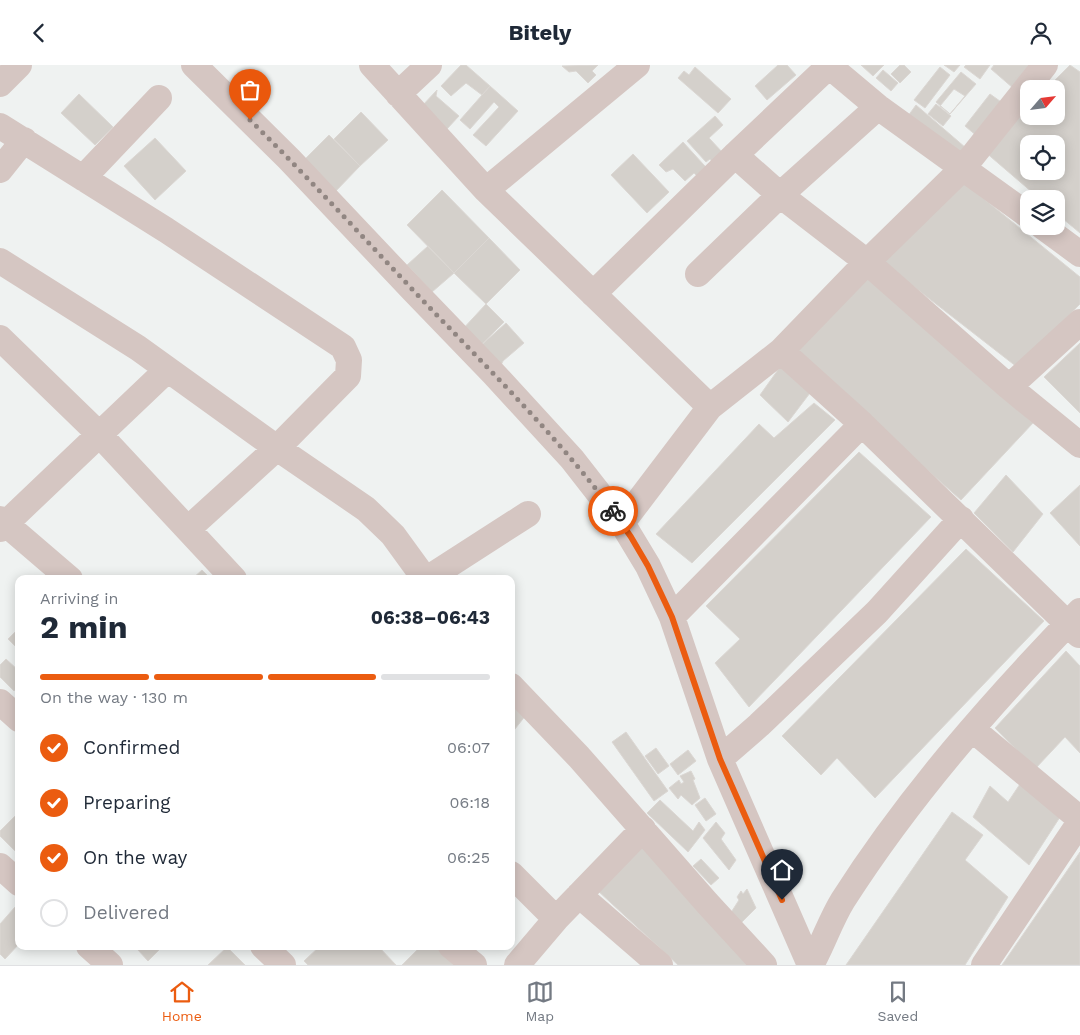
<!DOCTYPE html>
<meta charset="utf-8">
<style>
:root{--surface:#fff;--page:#f2f2f3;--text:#1f2937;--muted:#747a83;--line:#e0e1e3;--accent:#eb5c10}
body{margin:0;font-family:"Work Sans",sans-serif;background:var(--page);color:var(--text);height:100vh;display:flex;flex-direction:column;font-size:19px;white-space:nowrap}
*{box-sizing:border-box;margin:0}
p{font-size:16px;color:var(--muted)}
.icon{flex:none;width:28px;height:28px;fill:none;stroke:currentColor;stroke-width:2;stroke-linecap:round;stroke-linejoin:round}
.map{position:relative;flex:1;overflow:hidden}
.panel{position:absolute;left:15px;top:510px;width:500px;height:375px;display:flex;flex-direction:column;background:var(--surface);border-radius:10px;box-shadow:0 2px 12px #0003}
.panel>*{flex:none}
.needle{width:32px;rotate:62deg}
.tools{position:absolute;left:1020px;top:15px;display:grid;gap:10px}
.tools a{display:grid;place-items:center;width:45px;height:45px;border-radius:10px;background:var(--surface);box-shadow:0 2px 12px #0003;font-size:25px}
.pin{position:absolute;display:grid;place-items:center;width:42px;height:42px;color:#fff;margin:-51px -21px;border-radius:50% 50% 50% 0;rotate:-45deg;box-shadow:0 0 5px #0007}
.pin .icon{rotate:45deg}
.courier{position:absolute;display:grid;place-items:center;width:50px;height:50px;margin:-25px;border:4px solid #eb5c10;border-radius:50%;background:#fff;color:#222;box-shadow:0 1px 6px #0007}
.headline em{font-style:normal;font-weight:700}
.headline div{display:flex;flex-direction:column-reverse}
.headline{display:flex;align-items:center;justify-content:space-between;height:85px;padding:0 25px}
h1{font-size:32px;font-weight:700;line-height:38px}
.bar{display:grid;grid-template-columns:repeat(4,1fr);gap:8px 5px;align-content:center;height:60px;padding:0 25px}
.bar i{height:6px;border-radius:4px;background:var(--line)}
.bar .on{background:var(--accent)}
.bar p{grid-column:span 4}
ol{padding:0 25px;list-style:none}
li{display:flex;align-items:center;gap:15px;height:55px}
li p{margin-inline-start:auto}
li .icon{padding:5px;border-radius:50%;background:var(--accent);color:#fff;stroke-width:4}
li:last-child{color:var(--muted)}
li i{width:28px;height:28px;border:2px solid var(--line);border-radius:50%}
header{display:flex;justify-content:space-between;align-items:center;height:65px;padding:0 25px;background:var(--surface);font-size:22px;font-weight:700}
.dock{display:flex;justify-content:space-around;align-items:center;height:70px;border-top:1px solid var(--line);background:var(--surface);font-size:14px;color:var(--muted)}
.dock a{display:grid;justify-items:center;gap:2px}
.dock .on{color:var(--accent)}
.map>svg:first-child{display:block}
.building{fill:#d4d0cb;stroke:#dbd7d3;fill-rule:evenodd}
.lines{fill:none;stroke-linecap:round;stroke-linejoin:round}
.minor{stroke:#d5c6c2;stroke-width:26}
.done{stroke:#918682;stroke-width:5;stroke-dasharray:0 9}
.route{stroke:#eb5c10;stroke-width:6}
</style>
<header><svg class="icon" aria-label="back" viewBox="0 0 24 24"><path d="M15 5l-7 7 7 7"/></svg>Bitely<svg class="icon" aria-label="person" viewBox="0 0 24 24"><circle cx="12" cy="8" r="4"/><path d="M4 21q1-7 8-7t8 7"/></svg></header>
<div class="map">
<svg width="1080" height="900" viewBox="0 0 1080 900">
<rect width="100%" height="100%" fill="#eff2f1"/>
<!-- building -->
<path class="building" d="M 461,0 L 466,0 L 490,21 L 482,30 L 466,18 L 451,31 L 441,21 Z
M 598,0 L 592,6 L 596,10 L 588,18 L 576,6 L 569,7 L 562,1 Z
M 778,0 L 787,0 L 796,10 L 767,35 L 755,21 Z
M 861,0 L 884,0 L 873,11 Z
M 900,0 L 904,0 L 911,7 L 900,18 L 891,9 Z
M 944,0 L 960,0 L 954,7 Z
M 966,0 L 990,0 L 980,14 L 964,2 Z
M 994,0 L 1032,0 L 1013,23 L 991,4 Z
M 1070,0 L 1080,7 L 1080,168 L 1056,148 L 1056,134 L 1040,134 L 984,86 L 1029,41 L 1029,51 L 1056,51 L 1056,24 L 1046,24 ZM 1029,79 L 1056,79 L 1056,106 L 1029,106 Z
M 695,2 L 731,34 L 718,48 L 678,13 L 684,6 L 689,10 Z
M 940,2 L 950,10 L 925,43 L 914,35 Z
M 883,5 L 898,18 L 891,26 L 876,13 Z
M 961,7 L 976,19 L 950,49 L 936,37 Z
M 490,21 L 518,46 L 486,81 L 473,70 L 499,42 L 494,37 L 470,64 L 460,55 Z
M 954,24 L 965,31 L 950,49 L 940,41 Z
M 437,25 L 436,31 L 459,51 L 446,65 L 422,41 Z
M 79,29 L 113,62 L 95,80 L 61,48 Z
M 990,29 L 1004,39 L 978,72 L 965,61 Z
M 936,39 L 951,51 L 943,61 L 928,49 Z
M 916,40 L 966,83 L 958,94 L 908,51 Z
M 361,47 L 388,75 L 360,101 L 334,74 Z
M 715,51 L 723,60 L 709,73 L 723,88 L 713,98 L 710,94 L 706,97 L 687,76 Z
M 329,70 L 360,101 L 333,129 L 302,97 Z
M 155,73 L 186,106 L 155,135 L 124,101 Z
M 683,77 L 714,111 L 699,113 L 694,108 L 685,116 L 673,104 L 666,107 L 659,100 Z
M 633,89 L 669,127 L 647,148 L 611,110 Z
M 962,116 L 1080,212 L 1080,239 L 1017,302 L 877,193 Z
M 442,125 L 489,173 L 454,208 L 407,160 Z
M 489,173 L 520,205 L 486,239 L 454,208 Z
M 428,181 L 454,208 L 432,227 L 407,200 Z
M 867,211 L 1033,358 L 961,435 L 790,283 Z
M 486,239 L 504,257 L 478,283 L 461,266 Z
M 506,258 L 524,278 L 503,296 L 498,306 L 478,283 Z
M 1080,278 L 1080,348 L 1044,312 Z
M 780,302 L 813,324 L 788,357 L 760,330 Z
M 814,338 L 835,355 L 692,498 L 656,469 L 759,359 L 774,373 Z
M 859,387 L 931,452 L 749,642 L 715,598 L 740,574 L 706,541 Z
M 1006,410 L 1043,449 L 1013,487 L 974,448 Z
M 1080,420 L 1080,481 L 1050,448 Z
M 966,484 L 1044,556 L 875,733 L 837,693 L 821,710 L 782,671 Z
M 202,505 L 211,514 L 192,514 Z
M 19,563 L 19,585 L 8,574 Z
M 1066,586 L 1080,601 L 1080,688 L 1065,672 L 1035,704 L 995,663 Z
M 6,594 L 19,606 L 19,621 L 14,626 L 0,612 L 0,600 Z
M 511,633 L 526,650 L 511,669 Z
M 626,667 L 668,726 L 654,736 L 612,677 Z
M 656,683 L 669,701 L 658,709 L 645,691 Z
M 688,685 L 696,696 L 678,710 L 670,699 Z
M 691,706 L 695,714 L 693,715 L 700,733 L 692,740 L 681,730 L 678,734 L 669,723 L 679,715 L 681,719 L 684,717 L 680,711 Z
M 1020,719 L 1062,749 L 1029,800 L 973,752 L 990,721 L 1008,737 Z
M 705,733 L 716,749 L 706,756 L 695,740 Z
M 660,735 L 693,766 L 699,757 L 705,765 L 688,787 L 647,748 Z
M 19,747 L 19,790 L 0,771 L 0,766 Z
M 952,747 L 983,770 L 965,795 L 1008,832 L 965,900 L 846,900 Z
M 716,757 L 725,768 L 721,774 L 736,795 L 729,805 L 703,773 Z
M 641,779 L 749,900 L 678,900 L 597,825 Z
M 1080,787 L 1080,900 L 1002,900 Z
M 701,794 L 719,813 L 711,820 L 693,801 Z
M 747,824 L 756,843 L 739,860 L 730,849 L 739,835 L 737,832 L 741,826 L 743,829 Z
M 15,842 L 19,845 L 19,879 L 5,894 L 0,889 L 0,859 Z
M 142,881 L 163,881 L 148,896 L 138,885 Z
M 320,881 L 378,881 L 396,900 L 308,900 L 304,896 Z
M 421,881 L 438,881 L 456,900 L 402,900 Z
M 227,882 L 245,900 L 208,900 Z"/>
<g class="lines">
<!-- minor -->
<path class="minor" d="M 194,0 L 289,94 L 413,225 L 493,308 L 572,394 L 622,458 L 648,501 L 672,552 L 720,694 L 810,900
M 372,0 L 486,125 L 710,342
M 828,0 L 878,42 L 1029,151
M 0,19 L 19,0
M 398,29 L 429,0
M 0,61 L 166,165 L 343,282 L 349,295 L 348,311 L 277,383 L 188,464
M 735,90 L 780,130 L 867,197 L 1009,322 L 1080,380
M 0,105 L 24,75
M 83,113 L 159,33
M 486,125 L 637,0
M 1042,161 L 1080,189
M 0,196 L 138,283 L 277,383 L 366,444 L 393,470 L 425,514
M 698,209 L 780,130 L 878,42
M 593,229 L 735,90 L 829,1
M 0,273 L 99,369 L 234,514
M 781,286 L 862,359 L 1079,570
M 1009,322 L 1080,257
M 0,454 L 70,514
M 622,458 L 710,342 L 781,286 L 867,197 L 963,103 L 1045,0
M 0,464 L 167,305
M 427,514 L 528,449
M 672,552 L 862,359
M 511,621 L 579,692 L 707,838 L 764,900
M 0,637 L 19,654
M 972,664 L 1080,754
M 720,694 L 759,660 L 877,547 L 961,454
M 0,801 L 19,818
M 511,809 L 556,854
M 579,830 L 660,900
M 89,881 L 110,900
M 263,881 L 283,900
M 451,881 L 474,900
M 517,900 L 556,854 L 643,764
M 811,900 C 823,879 830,856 843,835 C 910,730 993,636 1080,546
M 984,900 L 1080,757"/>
</g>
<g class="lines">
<!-- done -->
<path class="done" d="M 250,55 C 306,110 359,168 413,225 C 481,297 553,366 613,446"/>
<!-- route -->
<path class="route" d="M 613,446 L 631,472 L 648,501 L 672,552 L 720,694 L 782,835"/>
</g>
</svg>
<div class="tools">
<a><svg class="needle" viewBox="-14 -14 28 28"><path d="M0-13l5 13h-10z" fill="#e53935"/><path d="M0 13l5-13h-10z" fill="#747a83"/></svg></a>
<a><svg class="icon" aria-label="locate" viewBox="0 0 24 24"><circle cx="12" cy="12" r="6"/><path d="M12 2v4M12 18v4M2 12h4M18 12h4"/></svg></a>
<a><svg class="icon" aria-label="layers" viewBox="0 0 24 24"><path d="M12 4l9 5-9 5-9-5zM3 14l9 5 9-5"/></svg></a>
</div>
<div class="pin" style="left:250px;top:55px;background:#ea580c"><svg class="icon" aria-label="bag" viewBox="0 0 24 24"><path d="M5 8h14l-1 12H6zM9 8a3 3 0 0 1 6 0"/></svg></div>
<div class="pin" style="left:782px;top:835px;background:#1f2937"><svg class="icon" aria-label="home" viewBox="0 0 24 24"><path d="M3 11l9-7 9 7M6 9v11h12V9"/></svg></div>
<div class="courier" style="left:613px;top:446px"><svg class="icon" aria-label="bike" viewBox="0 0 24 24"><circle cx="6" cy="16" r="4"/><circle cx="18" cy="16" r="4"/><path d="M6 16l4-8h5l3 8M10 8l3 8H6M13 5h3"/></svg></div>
<section class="panel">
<div class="headline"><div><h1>2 min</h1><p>Arriving in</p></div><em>06:38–06:43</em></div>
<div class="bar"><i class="on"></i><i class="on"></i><i class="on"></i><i></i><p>On the way · 130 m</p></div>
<ol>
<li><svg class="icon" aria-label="check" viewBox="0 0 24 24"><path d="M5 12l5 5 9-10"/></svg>Confirmed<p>06:07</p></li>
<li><svg class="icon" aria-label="check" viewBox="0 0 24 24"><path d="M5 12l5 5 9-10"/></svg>Preparing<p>06:18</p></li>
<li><svg class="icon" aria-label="check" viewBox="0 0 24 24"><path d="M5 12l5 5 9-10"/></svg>On the way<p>06:25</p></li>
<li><i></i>Delivered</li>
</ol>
</section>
</div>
<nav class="dock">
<a class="on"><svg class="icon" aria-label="home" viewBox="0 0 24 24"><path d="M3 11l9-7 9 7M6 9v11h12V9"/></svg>Home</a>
<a><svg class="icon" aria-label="map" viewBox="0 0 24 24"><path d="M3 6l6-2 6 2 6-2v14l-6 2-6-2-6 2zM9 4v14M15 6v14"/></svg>Map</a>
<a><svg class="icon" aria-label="saved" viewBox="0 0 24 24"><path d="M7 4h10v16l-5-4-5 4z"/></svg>Saved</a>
</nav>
